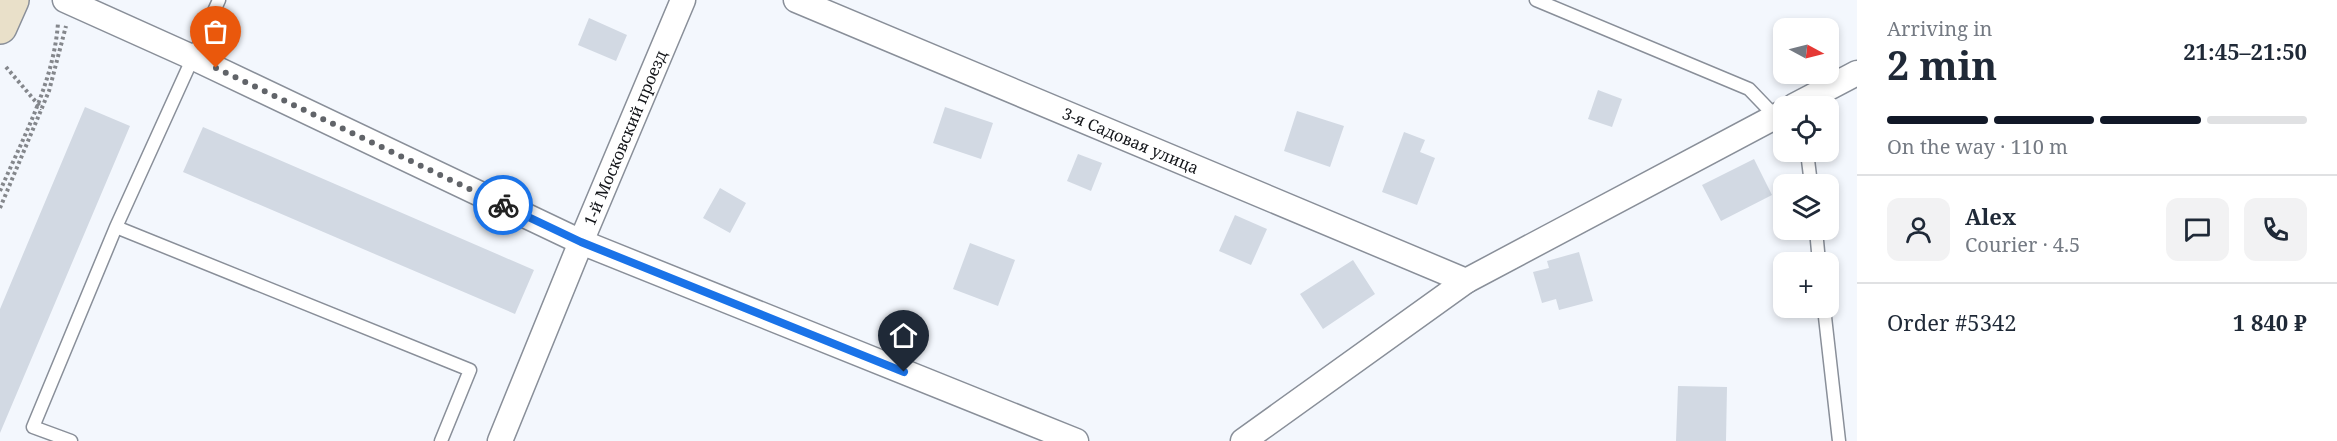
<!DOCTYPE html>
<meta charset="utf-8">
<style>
:root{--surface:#fff;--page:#f2f2f3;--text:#1f2937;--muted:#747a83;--line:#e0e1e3;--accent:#111827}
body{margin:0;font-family:"Noto Serif",serif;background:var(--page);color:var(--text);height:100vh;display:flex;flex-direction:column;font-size:22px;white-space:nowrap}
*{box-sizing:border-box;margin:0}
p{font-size:20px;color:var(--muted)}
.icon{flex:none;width:33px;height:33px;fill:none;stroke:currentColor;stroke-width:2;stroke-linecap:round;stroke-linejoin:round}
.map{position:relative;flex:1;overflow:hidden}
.details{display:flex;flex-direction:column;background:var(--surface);width:480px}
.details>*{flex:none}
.needle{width:39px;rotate:97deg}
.fabs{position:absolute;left:1773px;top:18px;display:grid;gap:12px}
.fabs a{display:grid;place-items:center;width:66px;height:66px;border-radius:12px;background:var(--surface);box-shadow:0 3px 9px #0003;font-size:30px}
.pin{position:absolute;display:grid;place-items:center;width:51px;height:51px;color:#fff;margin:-62px -26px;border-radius:50% 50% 50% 0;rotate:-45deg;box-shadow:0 0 6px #0007}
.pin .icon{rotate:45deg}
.courier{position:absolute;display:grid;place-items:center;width:60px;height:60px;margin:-30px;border:4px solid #1a73e8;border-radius:50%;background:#fff;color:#222;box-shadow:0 2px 8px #0007}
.overview em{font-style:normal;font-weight:700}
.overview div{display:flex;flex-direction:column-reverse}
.overview{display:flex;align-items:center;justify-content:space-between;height:102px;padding:0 30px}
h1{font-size:39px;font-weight:700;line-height:45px}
.bar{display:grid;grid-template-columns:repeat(4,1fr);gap:9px 6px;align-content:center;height:72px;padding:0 30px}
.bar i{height:8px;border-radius:4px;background:var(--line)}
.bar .on{background:var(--accent)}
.bar p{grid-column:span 4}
.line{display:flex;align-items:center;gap:15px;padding:0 30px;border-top:2px solid var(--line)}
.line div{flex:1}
.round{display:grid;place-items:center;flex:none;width:63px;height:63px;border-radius:12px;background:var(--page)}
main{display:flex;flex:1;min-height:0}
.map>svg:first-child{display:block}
.building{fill:#d2d9e3}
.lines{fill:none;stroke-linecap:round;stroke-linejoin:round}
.lane-casing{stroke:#898f99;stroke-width:15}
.street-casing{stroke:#898f99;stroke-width:27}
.secondary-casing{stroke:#898f99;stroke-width:36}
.path{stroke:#84878c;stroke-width:4;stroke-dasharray:3 3;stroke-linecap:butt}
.lane{stroke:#fff;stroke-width:12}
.street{stroke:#fff;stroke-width:24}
.secondary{stroke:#e9e0c9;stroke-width:33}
.done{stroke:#616469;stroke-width:6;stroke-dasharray:0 10.8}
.route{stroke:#1a73e8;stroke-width:8}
.labels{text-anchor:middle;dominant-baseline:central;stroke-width:4.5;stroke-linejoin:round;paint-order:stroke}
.street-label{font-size:16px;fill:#131519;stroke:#fff}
</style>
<main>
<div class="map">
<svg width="1857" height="441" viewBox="0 0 1857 441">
<rect width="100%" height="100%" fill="#f3f7fd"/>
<!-- building -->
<path class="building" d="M 589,18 L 627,35 L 616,61 L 578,45 Z
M 1598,90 L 1622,99 L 1612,127 L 1588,119 Z
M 85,107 L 130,126 L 0,433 L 0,309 Z
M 945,107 L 993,123 L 981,159 L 933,143 Z
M 1297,111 L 1344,126 L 1330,167 L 1284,151 Z
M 203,127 L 534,270 L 515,314 L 183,172 Z
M 1404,132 L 1425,140 L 1420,152 L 1435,158 L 1417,205 L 1382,192 Z
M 1078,154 L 1102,163 L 1091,191 L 1067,181 Z
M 1754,159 L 1772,195 L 1721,221 L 1702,185 Z
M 720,188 L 746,203 L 730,233 L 703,218 Z
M 1235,215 L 1267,229 L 1251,265 L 1219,251 Z
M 970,243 L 1015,260 L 998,306 L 953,289 Z
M 1579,252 L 1593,301 L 1559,310 L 1556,299 L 1542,303 L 1533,272 L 1549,268 L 1547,261 Z
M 1353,260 L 1375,294 L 1323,329 L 1300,294 Z
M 1678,386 L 1727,387 L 1726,441 L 1676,441 Z"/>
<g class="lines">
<defs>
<path id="lane" d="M 1536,0 L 1749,89 L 1775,116
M 1807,152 L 1811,184
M 116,227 L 470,370 L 441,441
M 1816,230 L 1819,262
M 1824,308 L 1839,441
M 71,441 L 33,427 L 116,227 L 219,0"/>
<g id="street">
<path d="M 65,0 L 194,58 L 581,242 L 1076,441"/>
<path id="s1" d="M 796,0 L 1466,281"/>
<path d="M 1794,106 L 1857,73"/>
<path id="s2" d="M 500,441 L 581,242 L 683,0"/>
<path d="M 1243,441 L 1466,281 L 1784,112"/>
</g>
<path id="secondary" d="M 0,27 L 12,0"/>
</defs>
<!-- lane casing -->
<use href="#lane" class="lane-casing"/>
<!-- street casing -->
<use href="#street" class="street-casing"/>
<!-- secondary casing -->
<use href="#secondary" class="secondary-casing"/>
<!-- path -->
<path class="path" d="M 6,67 L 42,109
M 0,191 C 23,138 54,81 58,23
M 0,208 L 49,91 L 66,26"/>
<!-- lane -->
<use href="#lane" class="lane"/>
<!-- street -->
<use href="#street" class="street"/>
<!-- secondary -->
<use href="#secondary" class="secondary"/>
</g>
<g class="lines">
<!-- done -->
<path class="done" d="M 216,68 L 503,205"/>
<!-- route -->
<path class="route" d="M 503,205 L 581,242 L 904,372"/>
</g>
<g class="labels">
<!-- street labels -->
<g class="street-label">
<text stroke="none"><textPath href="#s2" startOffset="328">1-й Московский проезд</textPath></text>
<text stroke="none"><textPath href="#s1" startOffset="363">3-я Садовая улица</textPath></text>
</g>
</g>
</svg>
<div class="fabs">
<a><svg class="needle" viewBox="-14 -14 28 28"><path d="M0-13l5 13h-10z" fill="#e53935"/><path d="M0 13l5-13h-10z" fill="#747a83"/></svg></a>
<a><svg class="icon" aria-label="locate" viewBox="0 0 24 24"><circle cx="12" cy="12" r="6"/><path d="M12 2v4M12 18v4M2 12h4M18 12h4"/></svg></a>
<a><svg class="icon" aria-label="layers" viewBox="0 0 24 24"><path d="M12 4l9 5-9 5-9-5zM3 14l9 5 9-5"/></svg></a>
<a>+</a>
</div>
<div class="pin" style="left:216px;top:68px;background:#ea580c"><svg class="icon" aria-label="bag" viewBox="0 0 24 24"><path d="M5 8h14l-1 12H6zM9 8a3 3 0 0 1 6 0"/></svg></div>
<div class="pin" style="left:904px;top:372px;background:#1f2937"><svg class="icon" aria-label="home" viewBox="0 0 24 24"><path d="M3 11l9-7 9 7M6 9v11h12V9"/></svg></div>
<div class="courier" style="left:503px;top:205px"><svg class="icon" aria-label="bike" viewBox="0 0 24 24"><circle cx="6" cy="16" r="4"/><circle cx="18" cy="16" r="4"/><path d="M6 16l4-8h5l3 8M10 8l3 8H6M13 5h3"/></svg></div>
</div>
<section class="details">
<div class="overview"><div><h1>2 min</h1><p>Arriving in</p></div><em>21:45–21:50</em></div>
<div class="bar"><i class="on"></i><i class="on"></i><i class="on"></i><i></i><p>On the way · 110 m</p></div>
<div class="line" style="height:108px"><a class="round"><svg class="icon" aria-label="person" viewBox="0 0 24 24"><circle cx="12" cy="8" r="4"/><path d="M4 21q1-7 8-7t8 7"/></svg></a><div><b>Alex</b><p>Courier · 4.5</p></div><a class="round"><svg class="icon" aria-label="chat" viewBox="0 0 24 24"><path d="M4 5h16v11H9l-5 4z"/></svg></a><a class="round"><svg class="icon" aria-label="phone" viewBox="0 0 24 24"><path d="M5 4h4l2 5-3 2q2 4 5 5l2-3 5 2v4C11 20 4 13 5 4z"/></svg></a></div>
<div class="line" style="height:78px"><div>Order #5342</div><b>1 840 ₽</b></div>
</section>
</main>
